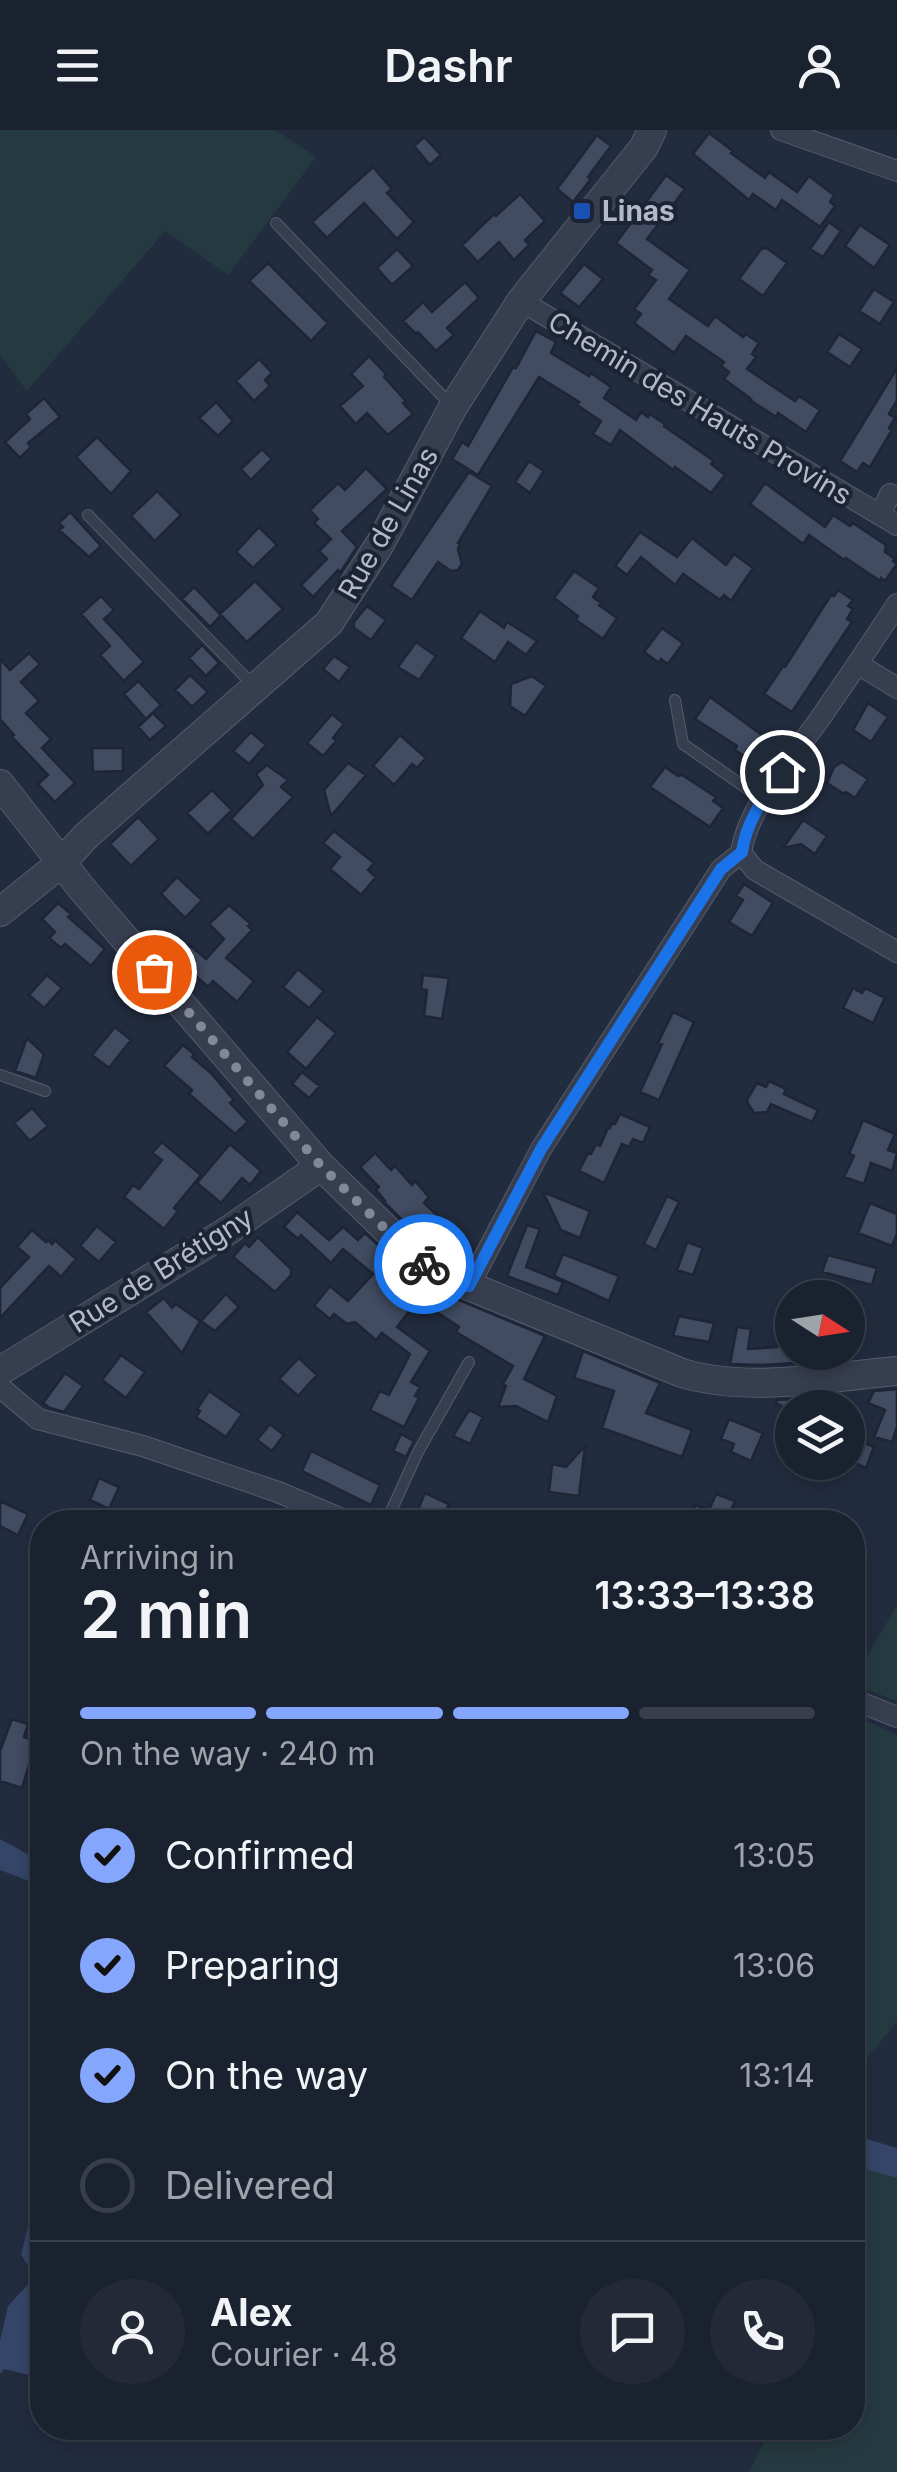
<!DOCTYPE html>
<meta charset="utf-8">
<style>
:root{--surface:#1a212f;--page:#232937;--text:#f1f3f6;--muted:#9fa3aa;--line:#383e4b;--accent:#84a7fd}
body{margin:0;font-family:Inter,sans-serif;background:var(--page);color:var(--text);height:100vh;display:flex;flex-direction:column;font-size:38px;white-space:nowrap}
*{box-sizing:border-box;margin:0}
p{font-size:32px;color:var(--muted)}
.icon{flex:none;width:55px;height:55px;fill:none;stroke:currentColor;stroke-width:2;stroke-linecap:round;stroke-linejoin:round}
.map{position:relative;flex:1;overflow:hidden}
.side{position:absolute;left:30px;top:1380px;width:835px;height:930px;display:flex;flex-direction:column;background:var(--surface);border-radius:40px;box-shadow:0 5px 15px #0003,0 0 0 2px var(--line)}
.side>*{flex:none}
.needle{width:65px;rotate:102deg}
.buttons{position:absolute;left:775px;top:1150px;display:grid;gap:20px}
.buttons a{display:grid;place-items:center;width:90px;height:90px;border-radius:50%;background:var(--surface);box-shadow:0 5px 15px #0003,0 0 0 2px var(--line);font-size:50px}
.pin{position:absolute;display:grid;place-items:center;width:85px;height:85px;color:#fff;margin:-42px;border:5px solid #fff;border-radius:50%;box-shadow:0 2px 10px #0007}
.courier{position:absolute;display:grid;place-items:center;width:100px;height:100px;margin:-50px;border:8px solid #1a73e8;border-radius:50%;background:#fff;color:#222;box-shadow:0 2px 12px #0007}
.headline em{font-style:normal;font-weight:600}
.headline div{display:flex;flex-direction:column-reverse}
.headline{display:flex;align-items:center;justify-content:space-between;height:170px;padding:0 50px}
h1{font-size:65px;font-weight:600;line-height:75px}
.bar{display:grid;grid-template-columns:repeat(4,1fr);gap:15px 10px;align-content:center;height:120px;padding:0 50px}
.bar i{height:12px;border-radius:8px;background:var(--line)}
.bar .on{background:var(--accent)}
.bar p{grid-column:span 4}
.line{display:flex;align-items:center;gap:25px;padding:0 50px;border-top:2px solid var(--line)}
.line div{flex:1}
.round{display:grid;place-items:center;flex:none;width:105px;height:105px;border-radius:52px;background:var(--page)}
ol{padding:0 50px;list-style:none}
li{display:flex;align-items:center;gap:30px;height:110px}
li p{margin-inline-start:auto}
li .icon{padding:10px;border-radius:50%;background:var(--accent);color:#111;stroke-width:4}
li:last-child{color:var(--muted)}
li i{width:55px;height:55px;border:5px solid var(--line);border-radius:50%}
header{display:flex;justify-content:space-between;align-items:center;height:130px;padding:0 50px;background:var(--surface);font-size:45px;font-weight:600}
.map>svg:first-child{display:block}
.green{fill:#253a40}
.water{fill:#354567}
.building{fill:#414b61;stroke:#1e2536;stroke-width:2.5}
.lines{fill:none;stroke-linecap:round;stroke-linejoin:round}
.service-casing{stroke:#555c6d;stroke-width:12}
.minor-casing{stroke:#555c6d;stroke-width:22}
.tertiary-casing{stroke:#555c6d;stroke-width:30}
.service{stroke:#373e4f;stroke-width:10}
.minor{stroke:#373e4f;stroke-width:20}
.tertiary{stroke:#373e4f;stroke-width:28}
.done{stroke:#808899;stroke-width:10;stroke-dasharray:0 18}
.route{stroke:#1a73e8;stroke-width:12}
.transit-dot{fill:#1a4fb4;stroke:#1c2334;stroke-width:4}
.labels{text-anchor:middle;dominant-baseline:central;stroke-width:8;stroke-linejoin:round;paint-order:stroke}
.poi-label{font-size:28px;font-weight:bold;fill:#b3b9ca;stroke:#1c2334;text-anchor:start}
.street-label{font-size:28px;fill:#b3b9ca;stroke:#1c2334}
</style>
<header><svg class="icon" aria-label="menu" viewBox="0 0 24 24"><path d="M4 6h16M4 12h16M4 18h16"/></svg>Dashr<svg class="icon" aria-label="person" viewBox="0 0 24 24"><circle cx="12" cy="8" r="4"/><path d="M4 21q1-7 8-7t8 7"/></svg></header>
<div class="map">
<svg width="897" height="2342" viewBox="0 0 897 2342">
<rect width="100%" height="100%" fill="#222c3f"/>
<!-- green -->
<path class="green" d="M 0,0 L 276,0 L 316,27 L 228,145 L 165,101 L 27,261 L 0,225 Z
M 897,1475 L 897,1571 L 853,1554 L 852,1552 Z
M 853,1585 L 897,1605 L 897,1891 L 853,1946 Z
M 853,2036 L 897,2048 L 897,2342 L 749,2342 L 771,2298 L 852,2298 L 852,2134 L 861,2115 L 853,2092 Z"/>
<!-- water -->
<path class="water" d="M 0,1709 L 42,1732 L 42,1756 L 0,1740 Z
M 853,2005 L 897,2018 L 897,2048 L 853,2036 Z
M 40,2051 L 42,2052 L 42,2155 L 30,2151 L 31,2141 L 21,2124 Z
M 29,2153 L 42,2157 L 42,2248 L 4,2239 L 0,2244 L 0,2211 L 8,2176 Z"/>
<!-- building -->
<path class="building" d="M 709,3 L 733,21 L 731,23 L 765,48 L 769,42 L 797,62 L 809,46 L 834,65 L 830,72 L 835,76 L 820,97 L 782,70 L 776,80 L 753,64 L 749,70 L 693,24 Z
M 597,5 L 611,16 L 588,47 L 591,49 L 573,72 L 557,59 Z
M 424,7 L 441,25 L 430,35 L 414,16 Z
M 373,37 L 392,59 L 387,63 L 414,92 L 397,109 L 364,73 L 327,108 L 312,92 Z
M 666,45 L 685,59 L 647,109 L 690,140 L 669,169 L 708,196 L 715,186 L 743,207 L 746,204 L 759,213 L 752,224 L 756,227 L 747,239 L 795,271 L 799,266 L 820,280 L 806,302 L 778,283 L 776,287 L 750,270 L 751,269 L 724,249 L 729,242 L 721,236 L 724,232 L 686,206 L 674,223 L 634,193 L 641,184 L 634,179 L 656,150 L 648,145 L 652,140 L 616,113 Z
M 520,64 L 545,91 L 525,110 L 529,115 L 514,130 L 499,112 L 478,132 L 462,115 L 494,84 L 496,86 Z
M 829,92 L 841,101 L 823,127 L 810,119 Z
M 860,95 L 890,115 L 874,138 L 845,116 Z
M 767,118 L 787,133 L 763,166 L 739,149 L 761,119 Z
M 397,119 L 413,136 L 392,155 L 377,138 Z
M 268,133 L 328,193 L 311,211 L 249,151 Z
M 584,134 L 603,149 L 579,177 L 560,163 Z
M 465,152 L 479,168 L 447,198 L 454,205 L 436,221 L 418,202 L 416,204 L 403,191 L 423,172 L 432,182 Z
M 874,159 L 894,172 L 880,194 L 859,181 Z
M 536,201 L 556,212 L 551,223 L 589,246 L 591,243 L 611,257 L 604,268 L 636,290 L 641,282 L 648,287 L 650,284 L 665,294 L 664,296 L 714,331 L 711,334 L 725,345 L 711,363 L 675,337 L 673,340 L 620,300 L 611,315 L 593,304 L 601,291 L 577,275 L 579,272 L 539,247 L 478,345 L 452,329 L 462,312 L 468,316 L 513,237 L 516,238 Z
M 839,204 L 862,219 L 850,237 L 827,222 Z
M 369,226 L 386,244 L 384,247 L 406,271 L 403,273 L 413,284 L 388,305 L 367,283 L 356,294 L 340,276 L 363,256 L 351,244 Z
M 259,229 L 272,243 L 265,250 L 270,256 L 254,271 L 236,251 Z
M 897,238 L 897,270 L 889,284 L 895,288 L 889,298 L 892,300 L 870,337 L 863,333 L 857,342 L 840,331 Z
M 44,268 L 60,287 L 28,313 L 31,317 L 20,328 L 5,312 L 30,289 L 26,284 Z
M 216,272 L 233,291 L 218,306 L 199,288 Z
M 97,307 L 131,341 L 111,364 L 76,327 Z
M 262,319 L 272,329 L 251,350 L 241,339 Z
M 529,331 L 544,341 L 530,363 L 515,352 Z
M 366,338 L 387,359 L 342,401 L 357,417 L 340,443 L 338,440 L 313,467 L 301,455 L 327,429 L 319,421 L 331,409 L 314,393 L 318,389 L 310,380 L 338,353 L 345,360 Z
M 469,342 L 492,356 L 458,413 L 460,414 L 458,419 L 462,434 L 458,440 L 451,441 L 438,432 L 412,470 L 391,456 Z
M 765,353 L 825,397 L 833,385 L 850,396 L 853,393 L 886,415 L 885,422 L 895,429 L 893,431 L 897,434 L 885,451 L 881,448 L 880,451 L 846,428 L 844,430 L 809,405 L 803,414 L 750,374 Z
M 157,361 L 181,385 L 155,411 L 131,386 Z
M 70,382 L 101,416 L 89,427 L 59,400 L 63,397 L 59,393 Z
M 259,397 L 277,415 L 253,438 L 236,422 Z
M 640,402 L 677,427 L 692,408 L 726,435 L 734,424 L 753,438 L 731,471 L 724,465 L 720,470 L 683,444 L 675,455 L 641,427 L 627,445 L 615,436 Z
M 574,441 L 599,458 L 593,467 L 601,473 L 599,475 L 617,488 L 603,509 L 576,490 L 578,486 L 554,468 Z
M 255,451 L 283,479 L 247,512 L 221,485 L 210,497 L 182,469 L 194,457 L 220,484 Z
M 838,460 L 853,470 L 848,476 L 853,479 L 847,489 L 852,492 L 792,582 L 764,564 L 783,536 L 785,537 L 831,465 L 834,466 Z
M 101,466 L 114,480 L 104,489 L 144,532 L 124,551 L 100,525 L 110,516 L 81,484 Z
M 367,476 L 386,490 L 371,510 L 354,498 L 354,492 Z
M 480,481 L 504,498 L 507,492 L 537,511 L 526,525 L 508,512 L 495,532 L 461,508 Z
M 662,498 L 683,513 L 668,534 L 661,529 L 659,533 L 644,522 Z
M 416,512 L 436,526 L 419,550 L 398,537 Z
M 202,515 L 219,533 L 206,546 L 189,528 Z
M 29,523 L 40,534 L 21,552 L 39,571 L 26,583 L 51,609 L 42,618 L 75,653 L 55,672 L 38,654 L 48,645 L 12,607 L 14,605 L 0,589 L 0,529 L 10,540 Z
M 334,526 L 350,537 L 339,552 L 323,539 Z
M 190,545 L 208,562 L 192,577 L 175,560 Z
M 532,546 L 546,556 L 525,586 L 510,576 L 511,554 Z
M 138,551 L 161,575 L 146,589 L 124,564 Z
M 710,567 L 773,613 L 760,632 L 750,625 L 748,629 L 735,620 L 737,616 L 695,589 Z
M 868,573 L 888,587 L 871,612 L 853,600 Z
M 153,583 L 166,596 L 150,610 L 138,597 Z
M 332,584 L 344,594 L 333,608 L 336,611 L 323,626 L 307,613 Z
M 251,602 L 266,615 L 249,634 L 233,621 Z
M 400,605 L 426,628 L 417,638 L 412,634 L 394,655 L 373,636 Z
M 92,618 L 123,618 L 123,641 L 93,642 Z
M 842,632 L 868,649 L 855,668 L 846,662 L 844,664 L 827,653 L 834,637 Z
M 348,633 L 366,645 L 331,686 L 324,660 Z
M 267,635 L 288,650 L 281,657 L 293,667 L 253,709 L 231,689 L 263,655 L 256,644 Z
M 665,637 L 678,646 L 682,645 L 716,667 L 713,671 L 723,678 L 710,697 L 650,657 Z
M 212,660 L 232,680 L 208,704 L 187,683 Z
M 138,687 L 159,709 L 131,736 L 110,714 Z
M 803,690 L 827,706 L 815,724 L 801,714 L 783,718 Z
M 334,701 L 374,733 L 368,740 L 376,747 L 361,765 L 330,739 L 340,727 L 323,713 Z
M 177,747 L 202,770 L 185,788 L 161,764 Z
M 744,754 L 773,773 L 752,806 L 729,792 L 743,770 L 736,766 Z
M 58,773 L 71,784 L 68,787 L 105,819 L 91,836 L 65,814 L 61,818 L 49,808 L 55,802 L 42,789 Z
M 229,775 L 251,794 L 248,796 L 252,800 L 226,828 L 254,851 L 237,872 L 213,851 L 208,857 L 178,830 L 191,816 L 206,829 L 224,809 L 209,794 Z
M 298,839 L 324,861 L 309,878 L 283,857 Z
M 47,845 L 62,858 L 44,878 L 29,865 Z
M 423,845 L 449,848 L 442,889 L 424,886 L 427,860 L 421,859 Z
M 853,858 L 862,863 L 865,858 L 885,868 L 873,893 L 843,878 Z
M 673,882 L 694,892 L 659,970 L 640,962 L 662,914 L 658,913 Z
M 317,887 L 336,903 L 306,939 L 287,922 Z
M 115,897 L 131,910 L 109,938 L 92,925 Z
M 27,908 L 44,924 L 36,948 L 15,941 Z
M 183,915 L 194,924 L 192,927 L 211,943 L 234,970 L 230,973 L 248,992 L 235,1004 L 189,964 L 192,960 L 164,936 Z
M 302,942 L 320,956 L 309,968 L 292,954 Z
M 769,951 L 786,959 L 784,964 L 818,980 L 812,992 L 771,974 L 767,982 L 754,983 L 747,972 L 748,968 L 757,953 L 766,957 Z
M 32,978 L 48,996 L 30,1011 L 14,993 Z
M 620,984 L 650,997 L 643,1013 L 633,1009 L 629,1017 L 622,1014 L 604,1053 L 579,1041 L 588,1023 L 591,1024 L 596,1014 L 600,1016 L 608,998 L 610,998 L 612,993 L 615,994 Z
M 863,990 L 895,1004 L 888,1020 L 897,1023 L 892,1041 L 871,1033 L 864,1054 L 844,1047 L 854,1026 L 849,1024 Z
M 162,1012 L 201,1045 L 174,1078 L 178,1081 L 164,1099 L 124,1067 L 133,1055 L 139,1059 L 162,1030 L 152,1023 Z
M 230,1014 L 261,1041 L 250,1055 L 242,1048 L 221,1073 L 197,1053 Z
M 375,1023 L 391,1040 L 395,1036 L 412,1055 L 415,1051 L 429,1067 L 424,1073 L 473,1119 L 465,1134 L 444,1122 L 414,1096 L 411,1099 L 384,1072 L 385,1071 L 376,1060 L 379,1057 L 360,1037 Z
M 543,1062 L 590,1081 L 580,1108 L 561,1100 Z
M 667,1066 L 679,1072 L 656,1120 L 644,1114 Z
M 870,1073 L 897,1084 L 897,1104 L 892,1116 L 858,1103 Z
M 297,1082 L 329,1110 L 343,1097 L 358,1110 L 365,1103 L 414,1148 L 403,1158 L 416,1172 L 397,1197 L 430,1221 L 411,1252 L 420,1257 L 415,1266 L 419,1268 L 404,1297 L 370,1280 L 380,1261 L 389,1265 L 410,1224 L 382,1203 L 376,1210 L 355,1192 L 347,1194 L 334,1184 L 330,1189 L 314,1176 L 330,1156 L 348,1171 L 373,1144 L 343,1119 L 331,1133 L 301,1105 L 298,1109 L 284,1097 Z
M 527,1095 L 540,1099 L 526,1137 L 563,1152 L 558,1165 L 507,1146 Z
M 97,1096 L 116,1112 L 99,1132 L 80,1116 Z
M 32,1100 L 46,1112 L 48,1110 L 52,1114 L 55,1110 L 76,1129 L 61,1147 L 49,1136 L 0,1188 L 0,1158 L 29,1127 L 17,1117 Z
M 258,1107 L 291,1139 L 291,1145 L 275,1162 L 233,1127 L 245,1113 L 249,1117 Z
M 687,1112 L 703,1118 L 693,1145 L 677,1140 Z
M 563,1124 L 619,1146 L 609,1171 L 554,1146 Z
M 828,1125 L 877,1138 L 872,1155 L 822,1142 Z
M 226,1164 L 239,1177 L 215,1201 L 201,1191 Z
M 445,1164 L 545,1206 L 524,1249 L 557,1266 L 548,1292 L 516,1276 L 498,1277 L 506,1256 L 503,1254 L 513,1236 L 456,1202 L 459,1197 L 435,1181 Z
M 164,1168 L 172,1178 L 176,1174 L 200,1191 L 182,1223 L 146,1182 Z
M 679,1186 L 714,1193 L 709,1212 L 673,1206 Z
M 737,1197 L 751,1199 L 748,1219 L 777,1217 L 778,1211 L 792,1212 L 792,1222 L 849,1222 L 847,1229 L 814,1232 L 761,1235 L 730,1234 Z
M 583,1221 L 660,1253 L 646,1283 L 692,1300 L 682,1327 L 602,1298 L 614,1261 L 574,1248 Z
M 121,1225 L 145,1242 L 126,1268 L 102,1250 Z
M 299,1228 L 317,1245 L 298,1266 L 279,1249 Z
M 65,1243 L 83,1256 L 64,1282 L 50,1278 L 43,1273 Z
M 897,1259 L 897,1297 L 892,1312 L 874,1307 L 885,1280 L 868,1273 L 874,1261 Z
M 209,1261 L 242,1284 L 226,1307 L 196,1287 L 200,1281 L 197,1279 Z
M 808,1268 L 804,1278 L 786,1278 L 776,1273 L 777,1270 Z
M 469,1280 L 483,1287 L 470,1314 L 453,1306 Z
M 729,1289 L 763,1303 L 751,1331 L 731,1322 L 734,1314 L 721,1309 Z
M 270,1294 L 284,1305 L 272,1321 L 257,1310 Z
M 401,1304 L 414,1311 L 406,1327 L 393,1321 Z
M 848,1306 L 874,1317 L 866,1338 L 848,1330 Z
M 585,1316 L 579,1366 L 549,1362 L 552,1334 L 566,1337 Z
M 311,1321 L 380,1355 L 371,1375 L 302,1341 Z
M 99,1348 L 119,1357 L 109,1379 L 90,1370 Z
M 425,1363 L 449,1374 L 441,1392 L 417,1382 Z
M 716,1364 L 735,1371 L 728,1388 L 738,1392 L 688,1392 L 695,1375 L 709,1380 Z
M 0,1371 L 28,1384 L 18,1405 L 0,1396 Z
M 12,1589 L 28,1594 L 24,1607 L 36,1611 L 22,1658 L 0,1651 L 0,1621 Z"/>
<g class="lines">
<defs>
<path id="service" d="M 276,93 L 452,276
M 88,385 L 255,557
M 675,570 L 683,614 L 762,669
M 0,945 L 45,961
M 386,1392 L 418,1322 L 469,1232"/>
<path id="minor" d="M 781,0 L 897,41
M 521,171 L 897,395
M 880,385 L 890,364
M 858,534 L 897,558
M 741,723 L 755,740 L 897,822
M 469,1156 L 541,1019 L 721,739 L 741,723 C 748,676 792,628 819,590 C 846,551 872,513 897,474
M 0,1257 L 38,1289 L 143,1316 L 278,1362 L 349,1392
M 852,1569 L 897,1587"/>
<path id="tertiary" d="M 0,654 L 83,760 L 321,1036 L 419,1131 L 469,1156 L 682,1243 C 748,1263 828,1247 897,1241
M 0,782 L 61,733 L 87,705 L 329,493 L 380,414 L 453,277 L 521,171 L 644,17 L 652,0
M 0,1241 L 226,1102 L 321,1036"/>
</defs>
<!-- service casing -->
<use href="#service" class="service-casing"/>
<!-- minor casing -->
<use href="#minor" class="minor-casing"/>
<!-- tertiary casing -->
<use href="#tertiary" class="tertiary-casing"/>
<!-- service -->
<use href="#service" class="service"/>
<!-- minor -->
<use href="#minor" class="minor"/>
<!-- tertiary -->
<use href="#tertiary" class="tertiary"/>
</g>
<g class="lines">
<!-- done -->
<path class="done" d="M 154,842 L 321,1036 L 418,1131 L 424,1134"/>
<!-- route -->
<path class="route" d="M 424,1134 L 469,1156 L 541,1019 L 721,739 L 742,722 C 746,692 764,667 782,642"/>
</g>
<!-- markers -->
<rect class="transit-dot" x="572" y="71" width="20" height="20" rx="5"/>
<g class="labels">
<!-- poi labels -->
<g class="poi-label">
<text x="602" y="81">Linas</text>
</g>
<!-- street labels -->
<g class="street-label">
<text transform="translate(700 278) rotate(31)">Chemin des Hauts Provins</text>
<text transform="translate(388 393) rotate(-60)">Rue de Linas</text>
<text transform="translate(161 1140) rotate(-32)">Rue de Brétigny</text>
</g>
</g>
</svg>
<div class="buttons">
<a><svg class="needle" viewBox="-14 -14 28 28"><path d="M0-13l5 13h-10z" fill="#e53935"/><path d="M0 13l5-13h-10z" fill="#9fa3aa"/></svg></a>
<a><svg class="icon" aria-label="layers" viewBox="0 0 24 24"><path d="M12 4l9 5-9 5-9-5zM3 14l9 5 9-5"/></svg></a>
</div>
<div class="pin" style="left:154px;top:842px;background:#ea580c"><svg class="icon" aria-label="bag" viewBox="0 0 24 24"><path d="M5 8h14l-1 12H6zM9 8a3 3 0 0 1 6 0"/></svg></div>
<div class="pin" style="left:782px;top:642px;background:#1f2937"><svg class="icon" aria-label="home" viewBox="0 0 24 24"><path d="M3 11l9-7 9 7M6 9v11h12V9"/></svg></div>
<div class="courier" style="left:424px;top:1134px"><svg class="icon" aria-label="bike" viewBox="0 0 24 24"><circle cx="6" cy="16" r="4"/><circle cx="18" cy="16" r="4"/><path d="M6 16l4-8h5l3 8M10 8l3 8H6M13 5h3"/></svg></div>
<section class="side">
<div class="headline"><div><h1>2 min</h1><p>Arriving in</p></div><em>13:33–13:38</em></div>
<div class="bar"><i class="on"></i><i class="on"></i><i class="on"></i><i></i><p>On the way · 240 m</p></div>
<ol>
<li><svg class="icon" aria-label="check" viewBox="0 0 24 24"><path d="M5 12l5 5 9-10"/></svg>Confirmed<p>13:05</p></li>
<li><svg class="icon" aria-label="check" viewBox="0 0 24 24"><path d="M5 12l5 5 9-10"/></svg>Preparing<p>13:06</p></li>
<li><svg class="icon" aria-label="check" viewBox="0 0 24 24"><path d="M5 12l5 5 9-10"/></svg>On the way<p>13:14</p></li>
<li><i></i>Delivered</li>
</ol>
<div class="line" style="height:180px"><a class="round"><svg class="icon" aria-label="person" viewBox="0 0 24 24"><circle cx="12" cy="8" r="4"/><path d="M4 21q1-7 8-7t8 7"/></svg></a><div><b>Alex</b><p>Courier · 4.8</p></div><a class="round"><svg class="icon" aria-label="chat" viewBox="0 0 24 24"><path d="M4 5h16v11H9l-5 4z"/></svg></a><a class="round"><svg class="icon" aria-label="phone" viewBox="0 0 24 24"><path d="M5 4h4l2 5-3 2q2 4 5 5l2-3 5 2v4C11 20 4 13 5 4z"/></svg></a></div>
</section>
</div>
